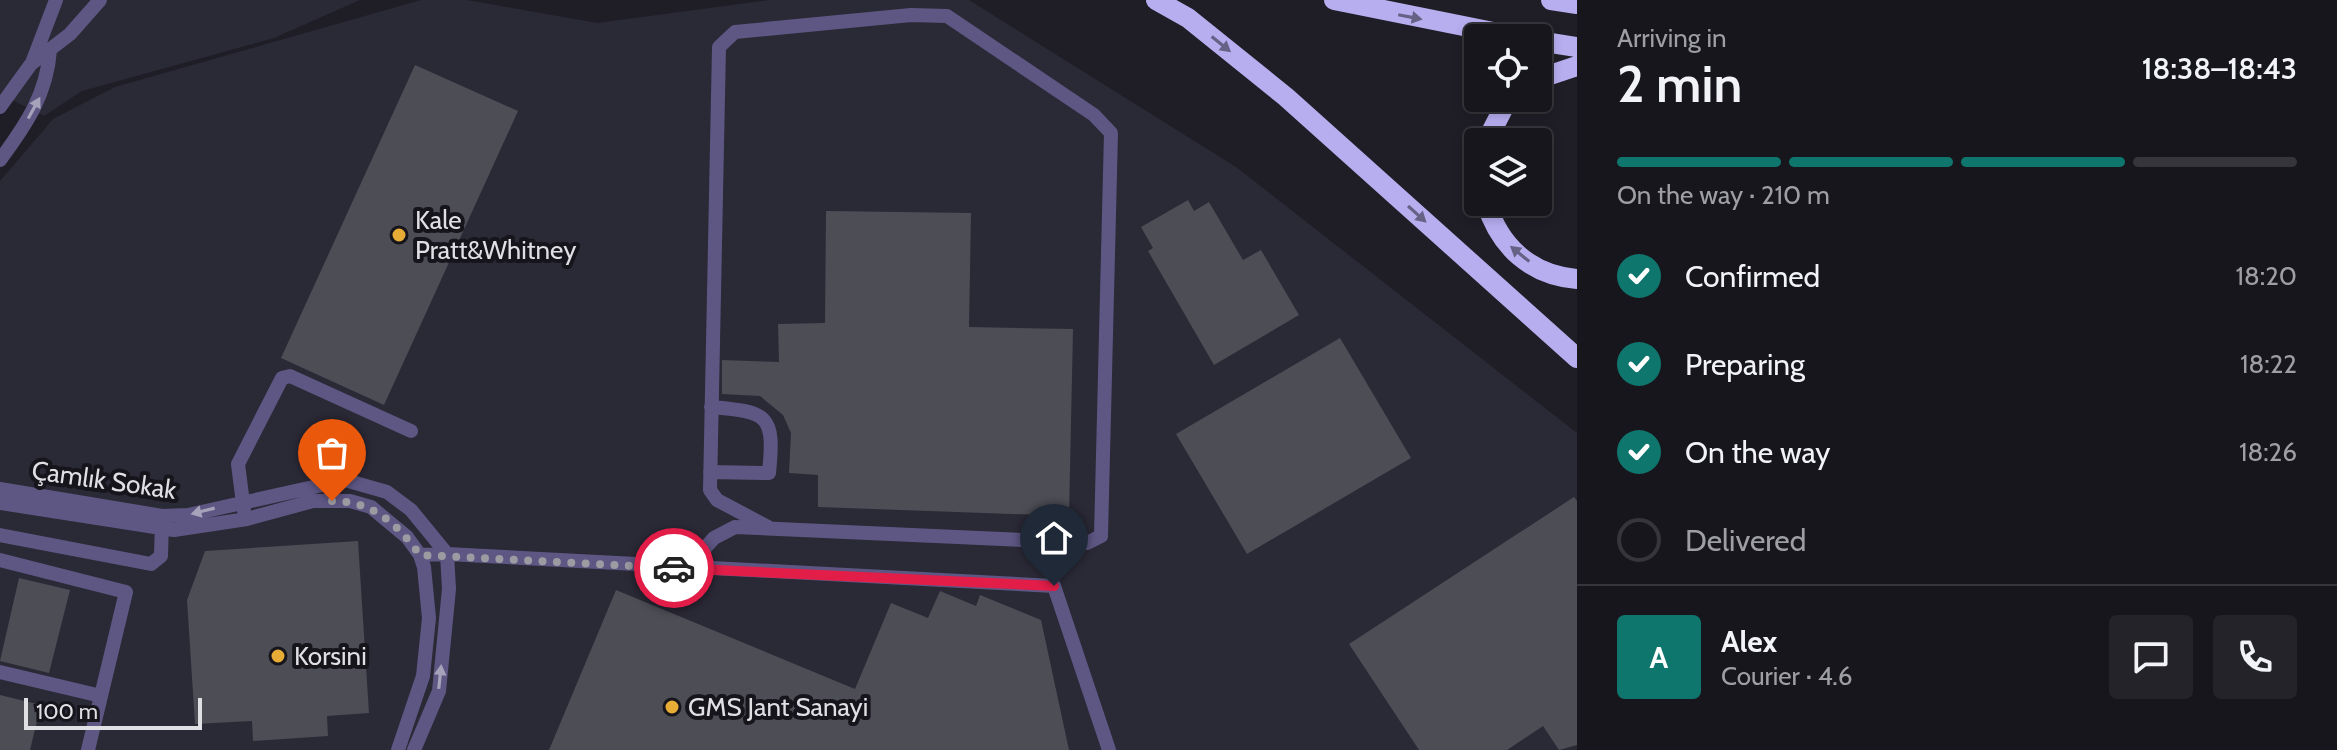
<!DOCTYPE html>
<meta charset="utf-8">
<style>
:root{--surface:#17161c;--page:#242329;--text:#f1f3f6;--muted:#9e9fa3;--line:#36353b;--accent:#0f766e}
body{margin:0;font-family:Cabin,sans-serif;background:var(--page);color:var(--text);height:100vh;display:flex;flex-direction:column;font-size:30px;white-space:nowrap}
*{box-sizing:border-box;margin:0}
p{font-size:26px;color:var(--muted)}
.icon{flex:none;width:44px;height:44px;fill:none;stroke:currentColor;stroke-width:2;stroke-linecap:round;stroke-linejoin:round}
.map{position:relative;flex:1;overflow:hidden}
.sheet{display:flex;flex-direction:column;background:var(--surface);width:760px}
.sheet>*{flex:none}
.buttons{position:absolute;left:1464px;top:24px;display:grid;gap:16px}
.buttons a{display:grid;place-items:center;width:88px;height:88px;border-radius:8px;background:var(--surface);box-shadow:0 4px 12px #0003,0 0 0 2px var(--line);font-size:40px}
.scale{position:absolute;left:24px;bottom:20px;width:178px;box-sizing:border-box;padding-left:8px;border:4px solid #dfdfe4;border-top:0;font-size:22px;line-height:28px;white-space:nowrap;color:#dfdfe4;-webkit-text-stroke:6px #16151c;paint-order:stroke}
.pin{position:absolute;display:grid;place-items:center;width:68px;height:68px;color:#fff;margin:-82px -34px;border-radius:50% 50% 50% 0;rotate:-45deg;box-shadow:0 0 8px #0007}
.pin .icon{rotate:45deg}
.courier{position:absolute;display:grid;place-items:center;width:80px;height:80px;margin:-40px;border:6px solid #e11d48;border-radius:50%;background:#fff;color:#222;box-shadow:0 2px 10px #0007}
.overview em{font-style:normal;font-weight:600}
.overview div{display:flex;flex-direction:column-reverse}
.overview{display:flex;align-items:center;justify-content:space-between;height:136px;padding:0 40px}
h1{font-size:52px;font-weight:600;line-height:60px}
.bar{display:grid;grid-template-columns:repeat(4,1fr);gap:12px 8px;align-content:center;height:96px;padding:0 40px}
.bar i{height:10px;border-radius:6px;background:var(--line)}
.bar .current{background:var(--accent)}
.bar p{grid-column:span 4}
.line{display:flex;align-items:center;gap:20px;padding:0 40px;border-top:2px solid var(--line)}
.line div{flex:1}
.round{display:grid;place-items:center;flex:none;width:84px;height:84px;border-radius:8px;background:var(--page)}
ol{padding:0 40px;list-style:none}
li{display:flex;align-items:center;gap:24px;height:88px}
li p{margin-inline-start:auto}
li .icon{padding:8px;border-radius:50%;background:var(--accent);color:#fff;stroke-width:4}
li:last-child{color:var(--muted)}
li i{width:44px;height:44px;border:4px solid var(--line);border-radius:50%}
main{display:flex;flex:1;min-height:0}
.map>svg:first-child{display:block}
.built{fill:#2a2936}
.building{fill:#4d4d55}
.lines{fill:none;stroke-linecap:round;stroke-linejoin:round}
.minor{stroke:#5e5784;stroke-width:14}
.highway{stroke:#b7aef0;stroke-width:20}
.oneway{fill:#666286}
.oneway2{fill:#a5a2b9}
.done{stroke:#9c9ba2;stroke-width:8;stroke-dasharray:0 14.4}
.route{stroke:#e11d48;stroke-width:10}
.poi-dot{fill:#e7ac36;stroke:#16151c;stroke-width:3}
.labels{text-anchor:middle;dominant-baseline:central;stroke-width:8;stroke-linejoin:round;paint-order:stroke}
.poi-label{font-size:26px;fill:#dfdfe4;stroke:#16151c;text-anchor:start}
.street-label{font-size:26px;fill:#dfdfe4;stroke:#16151c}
</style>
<main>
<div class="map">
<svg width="1577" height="750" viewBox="0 0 1577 750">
<rect width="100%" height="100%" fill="#1f1e26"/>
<!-- built -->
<path class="built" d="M 0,0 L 360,0 L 274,38 L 82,91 L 44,116 L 0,94 Z
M 421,0 L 467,0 L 597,23 L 769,0 L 969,0 L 1236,167 L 1577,433 L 1577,750 L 0,750 L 0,181 L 53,119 L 115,87 Z"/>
<!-- building -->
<path class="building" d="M 415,65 L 518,111 L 384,405 L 281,358 Z
M 1188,200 L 1194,211 L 1209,202 L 1243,260 L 1261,250 L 1299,315 L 1214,365 L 1148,251 L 1153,248 L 1141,227 Z
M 826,211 L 971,213 L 969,327 L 1073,329 L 1069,516 L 818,507 L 818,475 L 789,473 L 791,433 L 783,415 L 760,396 L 722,394 L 722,360 L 779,362 L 778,324 L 825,323 Z
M 1340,338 L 1411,458 L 1247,554 L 1176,434 Z
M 1574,497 L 1577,501 L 1577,745 L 1559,750 L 1543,726 L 1507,750 L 1419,750 L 1349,644 Z
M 358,541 L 369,713 L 327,716 L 328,736 L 253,741 L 252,721 L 195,724 L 187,600 L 205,551 Z
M 19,578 L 70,590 L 49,673 L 0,661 Z
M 616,590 L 855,689 L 891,603 L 928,618 L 940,591 L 976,606 L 980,595 L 1041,620 L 1069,750 L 549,750 Z
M 0,695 L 41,705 L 30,750 L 0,750 Z"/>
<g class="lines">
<!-- minor -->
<path class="minor" d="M 32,63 L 56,0
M 0,107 L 31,64 L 70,34 L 100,0
M 0,160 C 26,125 47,94 50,50
M 710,472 L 769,473 C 775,414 768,412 711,407
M 0,489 L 162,516 L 188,515 L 345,480 L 387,492 L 411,510 L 447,554 L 449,589 L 439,691 L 414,750
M 0,503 L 174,530 L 247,519 L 313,501 L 350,501 L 371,507 L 407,537 L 420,555 L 424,567 L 429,618 L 423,676 L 398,750
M 244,511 L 238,464 L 282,378 L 290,376 L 411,431
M 0,535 L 151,564 L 161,556 L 162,520
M 420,555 L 447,554 L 1054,586 L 1109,750
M 0,560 L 126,592 L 88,750
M 686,569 L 714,538 L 735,527 L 1087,543 L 1101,536 L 1111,133 L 1094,115 L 947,16 L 911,15 L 735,32 L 719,47 L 710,490 L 717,500 L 768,527
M 0,672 L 101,696"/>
<!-- highway -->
<path class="highway" d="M 1156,0 L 1188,18 L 1286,97 L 1577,358
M 1334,0 L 1523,38
M 1551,0 L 1577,4
M 1538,41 L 1577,47
M 1538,79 L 1577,66
M 1486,142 L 1504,107 L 1515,98
M 1486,202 C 1499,246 1530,275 1577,279"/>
</g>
<!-- one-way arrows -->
<defs><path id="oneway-solid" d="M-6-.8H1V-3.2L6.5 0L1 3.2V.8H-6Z" transform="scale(2)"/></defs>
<g class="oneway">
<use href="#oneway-solid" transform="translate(1410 17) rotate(11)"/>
<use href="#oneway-solid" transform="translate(1221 44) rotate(39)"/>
<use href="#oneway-solid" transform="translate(1417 214) rotate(42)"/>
<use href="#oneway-solid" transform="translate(1520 254) rotate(-141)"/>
</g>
<g class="oneway2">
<use href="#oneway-solid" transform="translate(34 108) rotate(-61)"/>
<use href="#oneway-solid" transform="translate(203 511) rotate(166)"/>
<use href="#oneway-solid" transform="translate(440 677) rotate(-84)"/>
</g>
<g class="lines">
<!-- done -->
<path class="done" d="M 332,501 C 373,501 397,524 420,555 L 674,568"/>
<!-- route -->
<path class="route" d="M 674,568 L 1054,586"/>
</g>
<!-- markers -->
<g class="poi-dot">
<circle cx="399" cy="235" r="8"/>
<circle cx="278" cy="656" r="8"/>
<circle cx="672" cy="707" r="8"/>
</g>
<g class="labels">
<!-- poi labels -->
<g class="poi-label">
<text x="415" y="220">Kale<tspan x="415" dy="30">Pratt&amp;Whitney</tspan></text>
<text x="294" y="656">Korsini</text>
<text x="688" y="707">GMS Jant Sanayi</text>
</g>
<!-- street labels -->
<g class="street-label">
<text transform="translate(104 480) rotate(8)">Çamlık Sokak</text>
</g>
</g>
</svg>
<div class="buttons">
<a><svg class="icon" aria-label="locate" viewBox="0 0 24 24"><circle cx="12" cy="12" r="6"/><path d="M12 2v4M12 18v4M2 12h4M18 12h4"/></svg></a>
<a><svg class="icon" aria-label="layers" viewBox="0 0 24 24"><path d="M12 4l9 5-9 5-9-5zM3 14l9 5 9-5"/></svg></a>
</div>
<div class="scale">100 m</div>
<div class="pin" style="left:332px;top:501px;background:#ea580c"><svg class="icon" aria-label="bag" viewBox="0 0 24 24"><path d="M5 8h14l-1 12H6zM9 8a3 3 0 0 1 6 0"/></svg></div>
<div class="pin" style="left:1054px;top:586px;background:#1f2937"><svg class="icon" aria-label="home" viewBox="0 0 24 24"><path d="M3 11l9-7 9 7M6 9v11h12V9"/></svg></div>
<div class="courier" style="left:674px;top:568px"><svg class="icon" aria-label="car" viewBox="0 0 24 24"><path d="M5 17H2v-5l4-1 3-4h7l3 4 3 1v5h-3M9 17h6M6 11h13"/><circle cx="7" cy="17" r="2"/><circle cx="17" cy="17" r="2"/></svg></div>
</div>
<section class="sheet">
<div class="overview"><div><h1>2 min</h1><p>Arriving in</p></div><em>18:38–18:43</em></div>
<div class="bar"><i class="current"></i><i class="current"></i><i class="current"></i><i></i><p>On the way · 210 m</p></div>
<ol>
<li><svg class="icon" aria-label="check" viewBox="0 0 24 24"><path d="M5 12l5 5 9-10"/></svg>Confirmed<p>18:20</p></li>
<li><svg class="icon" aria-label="check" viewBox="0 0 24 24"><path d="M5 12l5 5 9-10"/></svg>Preparing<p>18:22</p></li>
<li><svg class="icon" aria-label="check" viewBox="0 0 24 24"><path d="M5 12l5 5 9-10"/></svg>On the way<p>18:26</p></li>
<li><i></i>Delivered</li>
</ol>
<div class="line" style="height:144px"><b class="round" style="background:var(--accent);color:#fff">A</b><div><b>Alex</b><p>Courier · 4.6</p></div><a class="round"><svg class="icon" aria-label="chat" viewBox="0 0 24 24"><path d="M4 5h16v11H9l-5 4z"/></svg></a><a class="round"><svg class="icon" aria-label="phone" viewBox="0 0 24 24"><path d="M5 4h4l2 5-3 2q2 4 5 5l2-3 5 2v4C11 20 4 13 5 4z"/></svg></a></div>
</section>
</main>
